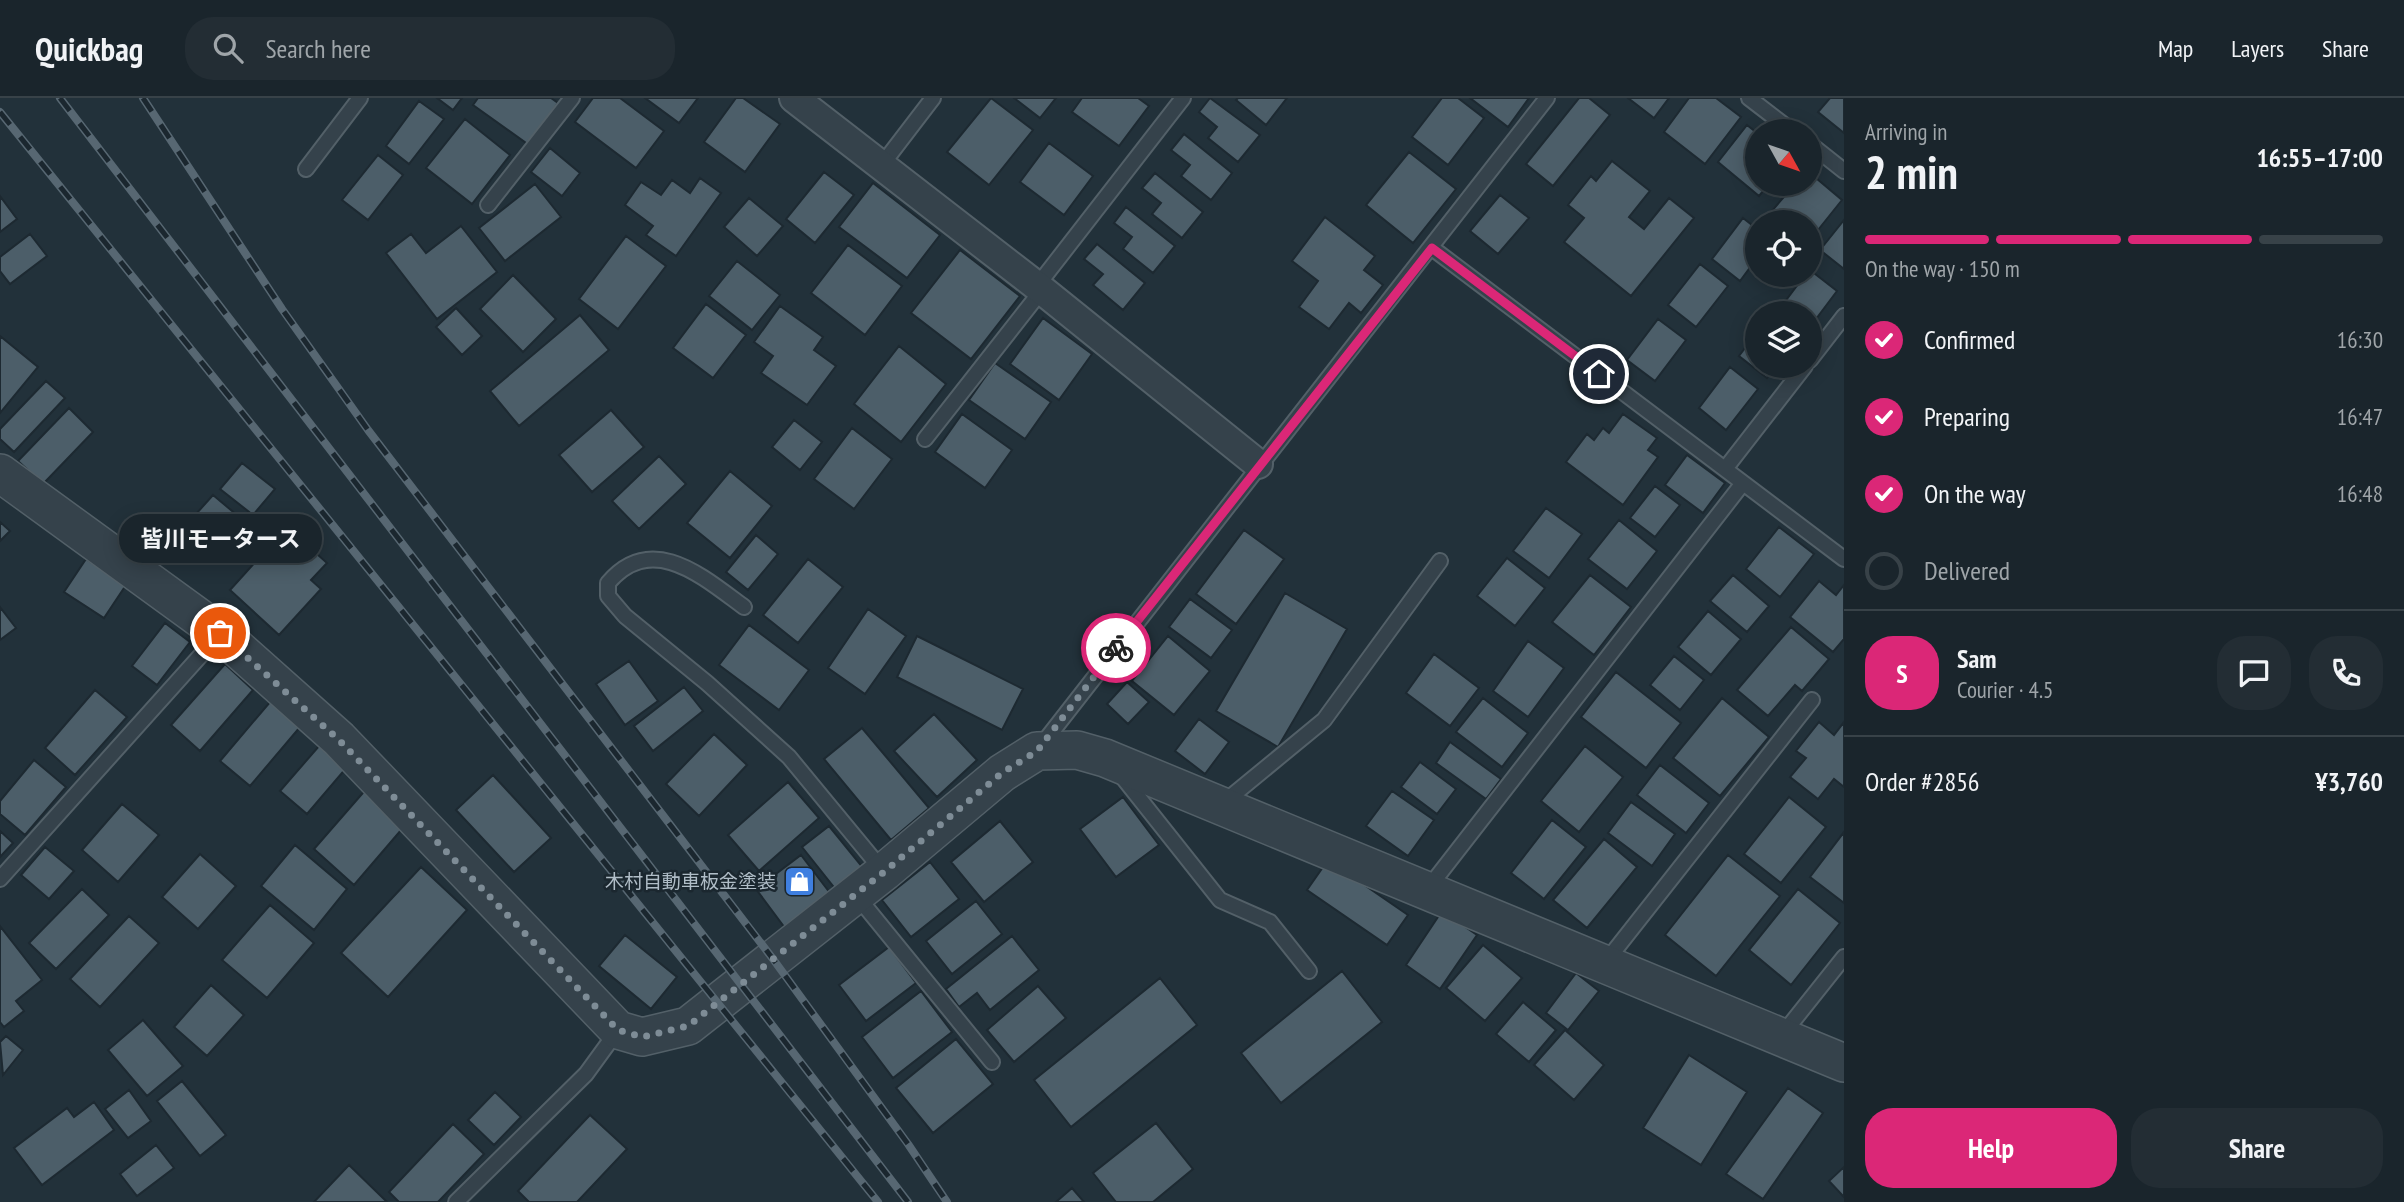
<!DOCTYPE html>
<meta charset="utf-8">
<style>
:root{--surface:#1a252c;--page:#232d34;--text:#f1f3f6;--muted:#9fa5a9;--line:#384248;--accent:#db2777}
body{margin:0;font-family:"PT Sans Narrow","Noto Sans JP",sans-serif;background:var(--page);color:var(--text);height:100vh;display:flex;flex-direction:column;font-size:26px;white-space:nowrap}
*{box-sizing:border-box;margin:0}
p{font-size:23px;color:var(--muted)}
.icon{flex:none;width:38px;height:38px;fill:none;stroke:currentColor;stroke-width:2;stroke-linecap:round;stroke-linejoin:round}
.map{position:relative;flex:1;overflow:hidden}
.details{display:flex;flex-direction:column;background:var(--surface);width:560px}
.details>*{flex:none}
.needle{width:46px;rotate:130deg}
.buttons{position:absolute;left:1745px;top:21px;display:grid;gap:14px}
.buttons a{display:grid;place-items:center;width:77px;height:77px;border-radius:50%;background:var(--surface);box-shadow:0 4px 18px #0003,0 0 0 2px var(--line);font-size:35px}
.pin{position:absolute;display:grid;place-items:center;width:60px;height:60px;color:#fff;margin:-30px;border:4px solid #fff;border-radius:50%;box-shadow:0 2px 7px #0007}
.courier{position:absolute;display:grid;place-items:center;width:70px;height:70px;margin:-35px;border:5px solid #db2777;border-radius:50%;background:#fff;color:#222;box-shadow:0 2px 9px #0007}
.bubble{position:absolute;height:49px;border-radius:24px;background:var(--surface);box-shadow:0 4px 18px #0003,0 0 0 2px var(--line);font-size:23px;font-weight:700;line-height:49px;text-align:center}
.summary em{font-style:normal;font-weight:700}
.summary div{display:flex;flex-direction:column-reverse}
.summary{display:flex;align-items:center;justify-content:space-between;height:119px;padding:0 21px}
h1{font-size:46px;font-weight:700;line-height:52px}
.bar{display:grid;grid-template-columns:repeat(4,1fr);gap:10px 7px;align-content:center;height:84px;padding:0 21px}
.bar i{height:9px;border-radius:5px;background:var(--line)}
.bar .current{background:var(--accent)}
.bar p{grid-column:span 4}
.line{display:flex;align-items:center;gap:18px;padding:0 21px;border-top:2px solid var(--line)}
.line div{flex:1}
.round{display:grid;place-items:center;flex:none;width:74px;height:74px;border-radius:28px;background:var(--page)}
ol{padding:0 21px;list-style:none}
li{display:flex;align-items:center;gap:21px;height:77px}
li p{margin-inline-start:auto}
li .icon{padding:7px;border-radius:50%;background:var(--accent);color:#fff;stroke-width:4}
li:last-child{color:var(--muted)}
li i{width:38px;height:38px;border:4px solid var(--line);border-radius:50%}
.primary-button{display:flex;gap:14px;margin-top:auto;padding:14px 21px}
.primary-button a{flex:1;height:80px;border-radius:28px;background:var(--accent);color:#fff;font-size:28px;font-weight:700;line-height:80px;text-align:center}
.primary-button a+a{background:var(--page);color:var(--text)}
header{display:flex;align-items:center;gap:42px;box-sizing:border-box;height:98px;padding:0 35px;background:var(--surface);border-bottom:2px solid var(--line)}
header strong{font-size:33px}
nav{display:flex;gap:38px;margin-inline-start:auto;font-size:24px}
.search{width:490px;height:63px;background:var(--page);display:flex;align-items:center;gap:18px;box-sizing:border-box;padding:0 24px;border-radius:28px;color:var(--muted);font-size:26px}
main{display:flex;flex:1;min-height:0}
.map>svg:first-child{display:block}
.building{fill:#4c5e69;stroke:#1d2931;stroke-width:2}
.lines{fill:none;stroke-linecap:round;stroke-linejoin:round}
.service-casing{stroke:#536068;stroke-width:18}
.minor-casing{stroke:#536068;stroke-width:32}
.tertiary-casing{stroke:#536068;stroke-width:40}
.service{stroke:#35424b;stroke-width:14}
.minor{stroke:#35424b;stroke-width:28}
.tertiary{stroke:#35424b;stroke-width:37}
.rail-casing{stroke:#576772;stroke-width:8}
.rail{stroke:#1b272f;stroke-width:5;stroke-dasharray:16;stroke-linecap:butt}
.done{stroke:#7e8c96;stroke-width:7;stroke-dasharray:0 12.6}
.route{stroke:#db2777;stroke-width:9}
.labels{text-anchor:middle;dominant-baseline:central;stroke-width:5;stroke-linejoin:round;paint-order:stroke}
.poi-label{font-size:19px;fill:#b0bdc7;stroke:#1b272f;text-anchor:end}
</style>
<header>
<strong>Quickbag</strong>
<div class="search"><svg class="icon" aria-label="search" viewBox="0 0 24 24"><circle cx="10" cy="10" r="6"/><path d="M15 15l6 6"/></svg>Search here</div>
<nav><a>Map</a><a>Layers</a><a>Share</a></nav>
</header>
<main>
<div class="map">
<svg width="1844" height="1104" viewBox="0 0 1844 1104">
<rect width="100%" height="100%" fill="#22313a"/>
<!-- building -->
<path class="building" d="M 437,0 L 462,0 L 453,12 Z
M 478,0 L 551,0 L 558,5 L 529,47 L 473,7 Z
M 593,0 L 620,0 L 664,33 L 636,70 L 575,24 Z
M 645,0 L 698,0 L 679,25 Z
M 736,0 L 743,0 L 780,26 L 745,74 L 704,44 Z
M 991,0 L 1033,32 L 989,87 L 947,54 Z
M 1014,0 L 1056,0 L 1040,20 Z
M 1082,0 L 1138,0 L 1149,8 L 1119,48 L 1072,14 Z
M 1210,0 L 1260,37 L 1238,64 L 1208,40 L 1217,29 L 1199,14 Z
M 1238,0 L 1287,0 L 1266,27 L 1236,2 Z
M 1442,0 L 1458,0 L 1484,20 L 1448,67 L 1412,39 Z
M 1470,0 L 1529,0 L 1508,29 Z
M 1579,0 L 1589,0 L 1610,17 L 1553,88 L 1526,66 Z
M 1628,0 L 1669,0 L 1654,20 Z
M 1689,0 L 1716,0 L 1741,19 L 1705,66 L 1664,34 Z
M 1830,0 L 1844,0 L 1844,35 L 1818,14 Z
M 419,3 L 444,21 L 409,66 L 386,48 Z
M 465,21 L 510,57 L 472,106 L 426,70 Z
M 1747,27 L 1757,35 L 1757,86 L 1769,86 L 1759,98 L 1718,64 Z
M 1184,36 L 1232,75 L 1211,102 L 1181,78 L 1190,67 L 1171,52 Z
M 1049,45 L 1093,78 L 1064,117 L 1020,84 Z
M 550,50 L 580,75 L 562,98 L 531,74 Z
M 1409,54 L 1456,91 L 1413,145 L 1366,107 Z
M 378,57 L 403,77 L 368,122 L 342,102 Z
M 1612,63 L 1650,93 L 1629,119 L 1644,131 L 1669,100 L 1694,120 L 1631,198 L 1564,144 L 1584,120 L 1568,107 L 1591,78 L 1596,83 Z
M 824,74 L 854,97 L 815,145 L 786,121 Z
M 1155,75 L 1203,114 L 1182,140 L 1152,116 L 1161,105 L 1142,90 Z
M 1810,75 L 1842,102 L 1810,142 L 1810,124 L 1784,124 L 1771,114 L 1795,86 L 1810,86 Z
M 700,80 L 721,95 L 676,158 L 646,137 L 653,128 L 625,107 L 641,84 L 661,97 L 672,82 L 690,95 Z
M 873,85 L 940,137 L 907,180 L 839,129 Z
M 535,86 L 561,119 L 505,163 L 479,130 Z
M 1500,97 L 1529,120 L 1498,156 L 1470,133 Z
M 0,98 L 17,121 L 0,134 Z
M 749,100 L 783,128 L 757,158 L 724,129 Z
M 1126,109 L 1175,148 L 1153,175 L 1123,151 L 1132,139 L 1114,125 Z
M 1325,119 L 1375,158 L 1364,172 L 1383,187 L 1361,215 L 1349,205 L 1329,231 L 1299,209 L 1318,183 L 1292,163 Z
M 1743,120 L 1757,131 L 1757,160 L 1740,183 L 1712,161 Z
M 1844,122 L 1844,171 L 1820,152 Z
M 461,128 L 497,174 L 437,221 L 386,155 L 411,136 L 426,155 Z
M 30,136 L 47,158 L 10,186 L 0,173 L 0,159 Z
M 626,138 L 666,168 L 618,231 L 579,201 Z
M 1097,146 L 1145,185 L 1123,212 L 1093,187 L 1103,176 L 1084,161 Z
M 848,147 L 902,188 L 865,237 L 811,195 Z
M 960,152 L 1020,198 L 971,261 L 911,215 Z
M 737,163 L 780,197 L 752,232 L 709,198 Z
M 1700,166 L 1728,188 L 1696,229 L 1668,207 Z
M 1810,172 L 1837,193 L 1810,229 L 1810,215 L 1778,213 L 1805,177 L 1810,177 Z
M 513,177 L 556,221 L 523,254 L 480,211 Z
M 706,206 L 746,237 L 713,280 L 673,250 Z
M 780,208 L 823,239 L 814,252 L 836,268 L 807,307 L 761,275 L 773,258 L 754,244 Z
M 456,210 L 482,238 L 462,257 L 436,229 Z
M 580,217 L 609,252 L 519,328 L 490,293 Z
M 1043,220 L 1092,256 L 1059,302 L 1010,266 Z
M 1658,221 L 1686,242 L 1655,283 L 1627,262 Z
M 1757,234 L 1757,268 L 1776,268 L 1767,280 L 1739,258 Z
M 0,238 L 38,269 L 0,315 Z
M 899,248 L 946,286 L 901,344 L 854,306 Z
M 995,265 L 1051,304 L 1025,341 L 969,302 Z
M 1730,269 L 1758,291 L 1726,332 L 1699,310 Z
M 46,283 L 65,300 L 14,354 L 0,341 L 0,331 Z
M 69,310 L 93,334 L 43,386 L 18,363 Z
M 611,312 L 644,349 L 592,394 L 559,357 Z
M 962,316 L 1012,352 L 985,390 L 935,354 Z
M 1623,316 L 1657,340 L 1648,352 L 1658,359 L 1623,407 L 1566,364 L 1587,336 L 1594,342 L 1603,330 L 1609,335 Z
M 794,322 L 822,344 L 800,372 L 772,349 Z
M 852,330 L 892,361 L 854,411 L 814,381 Z
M 1687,357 L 1725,385 L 1703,415 L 1665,387 Z
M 659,358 L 686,386 L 639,431 L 612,403 Z
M 242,365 L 275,391 L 253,417 L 220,391 Z
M 730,373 L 772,408 L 730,460 L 687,425 Z
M 1655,388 L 1680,407 L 1655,439 L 1630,420 Z
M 213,397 L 244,423 L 212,461 L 180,434 Z
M 1546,410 L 1582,436 L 1549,480 L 1513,453 Z
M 1619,422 L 1657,453 L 1627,491 L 1588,461 Z
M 0,424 L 10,433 L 0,443 Z
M 287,429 L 327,465 L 311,482 L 321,491 L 279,537 L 230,492 Z
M 1779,429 L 1814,456 L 1780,499 L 1746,471 Z
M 1244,432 L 1284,461 L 1236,526 L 1196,496 Z
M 756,437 L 778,456 L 748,492 L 726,474 Z
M 1507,460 L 1545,490 L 1515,528 L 1477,498 Z
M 86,461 L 126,487 L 104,520 L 64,494 Z
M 808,461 L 843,489 L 798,545 L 763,517 Z
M 1590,477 L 1631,509 L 1594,557 L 1552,524 Z
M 1733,477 L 1769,508 L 1747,534 L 1710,503 Z
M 1819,483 L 1836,497 L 1844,487 L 1844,541 L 1833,554 L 1790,519 Z
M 1285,495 L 1347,531 L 1278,649 L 1216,613 Z
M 1190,501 L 1232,532 L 1211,560 L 1169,529 Z
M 0,509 L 16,530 L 0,542 Z
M 868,511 L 906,538 L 865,596 L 828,570 Z
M 1708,513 L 1741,541 L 1711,577 L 1678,549 Z
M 165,525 L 190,544 L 157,587 L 132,568 Z
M 749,527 L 809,572 L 779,612 L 719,567 Z
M 1791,529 L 1829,561 L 1802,593 L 1795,587 L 1768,618 L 1737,592 Z
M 917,538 L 1023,591 L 1002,632 L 897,579 Z
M 1168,538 L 1210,573 L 1174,617 L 1132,583 Z
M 1528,543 L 1564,570 L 1528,619 L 1493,593 Z
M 1434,556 L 1479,590 L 1450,628 L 1406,595 Z
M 1674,558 L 1704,582 L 1680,612 L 1650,587 Z
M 629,563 L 658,603 L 625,627 L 596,586 Z
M 225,566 L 253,592 L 200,653 L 171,627 Z
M 1616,574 L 1681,625 L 1646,670 L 1581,619 Z
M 1127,584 L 1149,604 L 1128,626 L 1107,606 Z
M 684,589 L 703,613 L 653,653 L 634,628 Z
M 95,592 L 127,619 L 75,677 L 45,650 Z
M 276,597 L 306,622 L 250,688 L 220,663 Z
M 1483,600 L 1528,635 L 1502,669 L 1456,634 Z
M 1722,600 L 1769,639 L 1720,698 L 1673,660 Z
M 934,616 L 977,662 L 937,699 L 894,653 Z
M 1199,621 L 1229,644 L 1205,676 L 1175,653 Z
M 1819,624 L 1834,637 L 1844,624 L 1844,689 L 1834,681 L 1818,701 L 1790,679 L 1806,660 L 1796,653 Z
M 862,630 L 929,710 L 891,742 L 824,661 Z
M 714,636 L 747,667 L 699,718 L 666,686 Z
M 326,640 L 353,662 L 307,716 L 280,693 Z
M 1450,644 L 1501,681 L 1486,701 L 1436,665 Z
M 1585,648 L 1623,679 L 1579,734 L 1541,703 Z
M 34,662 L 66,689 L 25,737 L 0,716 L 0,703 Z
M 1420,664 L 1456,691 L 1437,716 L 1401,689 Z
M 1660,667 L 1709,705 L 1686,735 L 1637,697 Z
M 493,677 L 551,740 L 514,774 L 456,712 Z
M 788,684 L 819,720 L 759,773 L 728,737 Z
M 368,689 L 408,724 L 354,787 L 314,751 Z
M 1392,693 L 1434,722 L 1408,758 L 1366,728 Z
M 1123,699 L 1159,747 L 1116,779 L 1080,731 Z
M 1789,699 L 1826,729 L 1781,785 L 1744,756 Z
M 1631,704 L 1675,736 L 1652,768 L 1608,735 Z
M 122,706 L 159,737 L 118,784 L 82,752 Z
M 1552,722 L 1586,749 L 1544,801 L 1511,775 Z
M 1000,723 L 1033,764 L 984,804 L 951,764 Z
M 829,728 L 864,771 L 837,793 L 802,749 Z
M 0,733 L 13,745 L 0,759 Z
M 1844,734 L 1844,805 L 1810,779 Z
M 1604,741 L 1637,769 L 1587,830 L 1553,802 Z
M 295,747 L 347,791 L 314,832 L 261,788 Z
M 45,749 L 74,773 L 49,801 L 21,777 Z
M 200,756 L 236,788 L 198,831 L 162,799 Z
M 801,757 L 830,795 L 785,830 L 756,791 Z
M 1728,757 L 1780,798 L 1716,878 L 1665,837 Z
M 1328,762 L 1408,817 L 1387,847 L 1307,792 Z
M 930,764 L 959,801 L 911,839 L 882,802 Z
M 421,769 L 467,812 L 388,899 L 341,855 Z
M 82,791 L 109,817 L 56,871 L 29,845 Z
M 1798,791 L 1840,825 L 1791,887 L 1749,852 Z
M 976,803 L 1002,836 L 952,876 L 926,843 Z
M 270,807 L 314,845 L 267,900 L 222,862 Z
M 1442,813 L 1477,837 L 1440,891 L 1406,867 Z
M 129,818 L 159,845 L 100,909 L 70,881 Z
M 0,828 L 42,882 L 16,903 L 24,913 L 4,929 L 0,924 Z
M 625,837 L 677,879 L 651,911 L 599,868 Z
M 1012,838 L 1039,872 L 990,912 L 977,895 L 959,909 L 946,891 Z
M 1483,847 L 1522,880 L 1485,923 L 1446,890 Z
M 889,849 L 916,885 L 866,923 L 839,887 Z
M 1342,873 L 1382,924 L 1281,1005 L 1241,955 Z
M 1576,875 L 1599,893 L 1568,932 L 1546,915 Z
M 1160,880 L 1197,927 L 1071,1029 L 1034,982 Z
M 211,887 L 244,917 L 207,958 L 174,929 Z
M 1038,888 L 1066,920 L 1014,964 L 987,932 Z
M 921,893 L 952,934 L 893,980 L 862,939 Z
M 1523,904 L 1556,932 L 1529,964 L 1496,936 Z
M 143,922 L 183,968 L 147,998 L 108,952 Z
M 1565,932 L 1604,967 L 1574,1002 L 1534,967 Z
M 6,938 L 23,952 L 3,977 L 0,944 Z
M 956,941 L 993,986 L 933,1035 L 896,990 Z
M 1689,957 L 1747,994 L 1701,1067 L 1643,1030 Z
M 182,983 L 226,1037 L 200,1058 L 157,1003 Z
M 1788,990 L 1823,1015 L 1763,1101 L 1726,1076 Z
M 129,992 L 151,1023 L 128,1040 L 105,1011 Z
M 495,994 L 521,1019 L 494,1047 L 468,1022 Z
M 94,1004 L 114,1032 L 42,1087 L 14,1050 L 67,1010 L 74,1019 Z
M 590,1017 L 627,1051 L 577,1104 L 529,1104 L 518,1093 Z
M 1156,1025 L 1193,1071 L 1153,1104 L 1116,1104 L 1093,1075 Z
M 453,1026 L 484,1056 L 438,1104 L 399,1104 L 389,1094 Z
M 156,1047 L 174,1070 L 137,1098 L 120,1076 Z
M 349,1067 L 387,1104 L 314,1104 Z
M 1844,1069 L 1844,1099 L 1829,1083 Z
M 1072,1090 L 1084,1104 L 1056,1104 Z"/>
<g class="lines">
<defs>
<path id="service" d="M 1749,0 L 1792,33
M 1810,46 L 1844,73
M 881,68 L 933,0
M 306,71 L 360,0
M 488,107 L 572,0
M 1432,150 L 1844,461
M 1037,188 L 1183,0
M 1810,262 L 1844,218
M 925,341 L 1042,192
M 1725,371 L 1805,268
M 744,509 C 703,479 652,433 608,485 L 608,498 L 625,518 L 707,585 L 789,659 L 883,773
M 1040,649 L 1547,0
M 1120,676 L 1220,802 L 1270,824 L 1309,873
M 1222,706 L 1324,622 L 1440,463
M 0,781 L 219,537
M 1426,793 L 1743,385
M 856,797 L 992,964
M 1604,866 L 1812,602
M 1782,937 L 1844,859
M 456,1104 L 586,976 L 618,932"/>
<path id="minor" d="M 794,0 L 1042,192 L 1258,366"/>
<path id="tertiary" d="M 0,375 L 220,535 L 339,641 L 618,932 L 642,939 L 688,928 L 884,774 L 1002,675 L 1037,653 L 1077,652 L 1105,660 L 1844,965"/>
</defs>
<!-- service casing -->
<use href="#service" class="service-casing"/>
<!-- minor casing -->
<use href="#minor" class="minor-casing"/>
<!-- tertiary casing -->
<use href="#tertiary" class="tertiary-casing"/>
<!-- service -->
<use href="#service" class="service"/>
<!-- minor -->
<use href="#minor" class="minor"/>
<!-- tertiary -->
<use href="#tertiary" class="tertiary"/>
<defs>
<path id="rail" d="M 60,0 L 908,1104
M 143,0 L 282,211 L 368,332 L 773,861 L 908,1046 L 947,1104
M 0,14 L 878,1104"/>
</defs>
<!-- rail casing -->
<use href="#rail" class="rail-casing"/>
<!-- rail -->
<use href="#rail" class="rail"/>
</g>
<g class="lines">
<!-- done -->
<path class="done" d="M 220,535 L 339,642 L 618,932 L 642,939 L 688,928 L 884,774 L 1002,675 L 1037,653 L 1116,550"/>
<!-- route -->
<path class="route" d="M 1116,550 L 1432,150 L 1599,276"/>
</g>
<!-- icons -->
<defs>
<symbol id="shop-square" viewBox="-11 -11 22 22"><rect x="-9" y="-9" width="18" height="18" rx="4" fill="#3f7fe0" stroke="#1b272f"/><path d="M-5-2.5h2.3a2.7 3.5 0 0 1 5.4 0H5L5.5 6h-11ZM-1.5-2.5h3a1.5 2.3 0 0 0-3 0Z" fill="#fff"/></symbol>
</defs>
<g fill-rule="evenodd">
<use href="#shop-square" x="782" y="766" width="35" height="35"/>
</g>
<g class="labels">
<!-- poi labels -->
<g class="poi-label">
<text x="776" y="783">木村自動車板金塗装</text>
</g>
</g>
</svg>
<div class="buttons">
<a><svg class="needle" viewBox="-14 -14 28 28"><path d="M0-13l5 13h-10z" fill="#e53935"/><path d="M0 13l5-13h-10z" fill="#9fa5a9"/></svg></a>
<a><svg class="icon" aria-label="locate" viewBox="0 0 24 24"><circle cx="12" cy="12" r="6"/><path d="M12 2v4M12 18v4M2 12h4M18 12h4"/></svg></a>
<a><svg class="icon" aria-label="layers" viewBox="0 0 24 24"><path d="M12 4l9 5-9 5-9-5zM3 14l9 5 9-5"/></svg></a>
</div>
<div class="pin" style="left:220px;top:535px;background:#ea580c"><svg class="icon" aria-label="bag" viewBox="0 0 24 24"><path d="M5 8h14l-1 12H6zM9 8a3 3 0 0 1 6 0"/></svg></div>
<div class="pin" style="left:1599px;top:276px;background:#1f2937"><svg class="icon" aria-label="home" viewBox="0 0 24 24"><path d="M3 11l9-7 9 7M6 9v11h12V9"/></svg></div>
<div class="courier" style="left:1116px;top:550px"><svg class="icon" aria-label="bike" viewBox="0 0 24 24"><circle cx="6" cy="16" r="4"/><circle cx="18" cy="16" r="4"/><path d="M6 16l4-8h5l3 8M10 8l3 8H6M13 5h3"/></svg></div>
<div class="bubble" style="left:119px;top:416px;width:203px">皆川モータース</div>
</div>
<section class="details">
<div class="summary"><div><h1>2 min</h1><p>Arriving in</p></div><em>16:55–17:00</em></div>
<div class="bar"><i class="current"></i><i class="current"></i><i class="current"></i><i></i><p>On the way · 150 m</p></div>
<ol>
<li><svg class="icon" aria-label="check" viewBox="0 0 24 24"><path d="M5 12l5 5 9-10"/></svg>Confirmed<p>16:30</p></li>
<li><svg class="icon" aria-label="check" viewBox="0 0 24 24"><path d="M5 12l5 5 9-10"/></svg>Preparing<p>16:47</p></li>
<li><svg class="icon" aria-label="check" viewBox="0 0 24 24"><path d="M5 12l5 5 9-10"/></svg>On the way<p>16:48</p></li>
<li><i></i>Delivered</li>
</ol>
<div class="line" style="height:126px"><b class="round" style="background:var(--accent);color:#fff">S</b><div><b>Sam</b><p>Courier · 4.5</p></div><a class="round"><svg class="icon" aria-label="chat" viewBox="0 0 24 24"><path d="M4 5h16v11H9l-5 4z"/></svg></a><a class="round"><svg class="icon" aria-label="phone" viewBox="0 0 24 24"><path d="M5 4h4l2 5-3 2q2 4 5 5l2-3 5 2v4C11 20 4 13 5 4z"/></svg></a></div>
<div class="line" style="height:91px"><div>Order #2856</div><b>¥3,760</b></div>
<div class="primary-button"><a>Help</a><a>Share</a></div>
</section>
</main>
